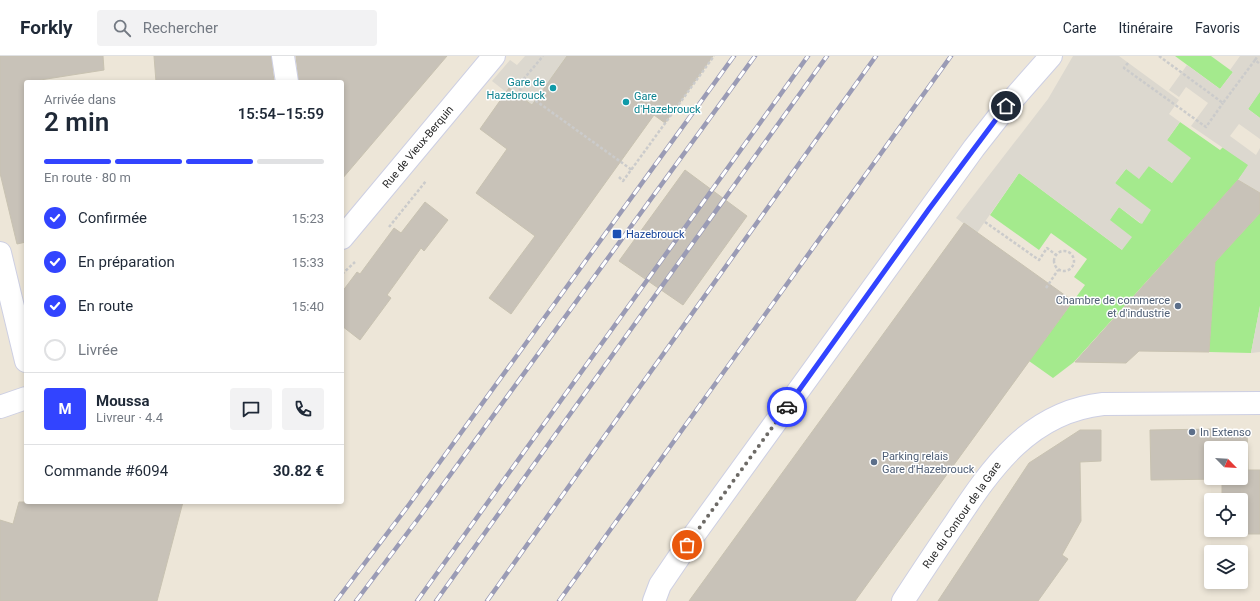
<!DOCTYPE html>
<html lang="fr">
<meta charset="utf-8">
<style>
:root{--surface:#fff;--page:#f2f2f3;--text:#1f2937;--muted:#747a83;--line:#e0e1e3;--accent:#3244ff}
body{margin:0;font-family:Roboto,sans-serif;background:var(--page);color:var(--text);height:100vh;display:flex;flex-direction:column;font-size:15px;white-space:nowrap}
*{box-sizing:border-box;margin:0}
p{font-size:13px;color:var(--muted)}
.icon{flex:none;width:22px;height:22px;fill:none;stroke:currentColor;stroke-width:2;stroke-linecap:round;stroke-linejoin:round}
.map{position:relative;flex:1;overflow:hidden}
.sheet{position:absolute;left:24px;top:24px;width:320px;height:424px;display:flex;flex-direction:column;background:var(--surface);border-radius:4px;box-shadow:0 2px 6px #0003}
.sheet>*{flex:none}
.needle{width:26px;rotate:114deg}
.controls{position:absolute;left:1204px;top:385px;display:grid;gap:8px}
.controls a{display:grid;place-items:center;width:44px;height:44px;border-radius:4px;background:var(--surface);box-shadow:0 2px 6px #0003;font-size:20px}
.pin{position:absolute;display:grid;place-items:center;width:34px;height:34px;color:#fff;margin:-17px;border:2px solid #fff;border-radius:50%;box-shadow:0 1px 4px #0007}
.courier{position:absolute;display:grid;place-items:center;width:40px;height:40px;margin:-20px;border:3px solid #3244ff;border-radius:50%;background:#fff;color:#222;box-shadow:0 1px 5px #0007}
.summary em{font-style:normal;font-weight:600}
.summary div{display:flex;flex-direction:column-reverse}
.summary{display:flex;align-items:center;justify-content:space-between;height:68px;padding:0 20px}
h1{font-size:26px;font-weight:600;line-height:30px}
.bar{display:grid;grid-template-columns:repeat(4,1fr);gap:6px 4px;align-content:center;height:48px;padding:0 20px}
.bar i{height:5px;border-radius:3px;background:var(--line)}
.bar .current{background:var(--accent)}
.bar p{grid-column:span 4}
.line{display:flex;align-items:center;gap:10px;padding:0 20px;border-top:1px solid var(--line)}
.line div{flex:1}
.round{display:grid;place-items:center;flex:none;width:42px;height:42px;border-radius:4px;background:var(--page)}
ol{padding:0 20px;list-style:none}
li{display:flex;align-items:center;gap:12px;height:44px}
li p{margin-inline-start:auto}
li .icon{padding:4px;border-radius:50%;background:var(--accent);color:#fff;stroke-width:4}
li:last-child{color:var(--muted)}
li i{width:22px;height:22px;border:2px solid var(--line);border-radius:50%}
header{display:flex;align-items:center;gap:24px;box-sizing:border-box;height:56px;padding:0 20px;background:var(--surface);border-bottom:1px solid var(--line)}
header strong{font-size:19px}
nav{display:flex;gap:22px;margin-inline-start:auto;font-size:14px}
.search{width:280px;height:36px;background:var(--page);display:flex;align-items:center;gap:10px;box-sizing:border-box;padding:0 14px;border-radius:4px;color:var(--muted);font-size:15px}
.map>svg:first-child{display:block}
.green{fill:#a4ea8d}
.plaza{fill:#dcd8cf;fill-rule:evenodd}
.building{fill:#c8c2b8;stroke:#c8c2b1;fill-rule:evenodd}
.lines{fill:none;stroke-linecap:round;stroke-linejoin:round}
.minor-casing{stroke:#cdcfe3;stroke-width:24}
.path{stroke:#cbcbcb;stroke-width:2.5;stroke-dasharray:3 2;stroke-linecap:butt}
.minor{stroke:#fff;stroke-width:22}
.rail-casing{stroke:#9a9bb5;stroke-width:4.5}
.rail{stroke:#fff;stroke-width:3;stroke-dasharray:9;stroke-linecap:butt}
.done{stroke:#6d6a66;stroke-width:4;stroke-dasharray:0 7.2}
.route{stroke:#3244ff;stroke-width:5}
.culture-dot{fill:#0f9aa8;stroke:#fff;stroke-width:1.5}
.transit-dot{fill:#1a4fb4;stroke:#fff;stroke-width:1.5}
.service-dot{fill:#5c6f8a;stroke:#fff;stroke-width:1.5}
.labels{text-anchor:middle;dominant-baseline:central;stroke-width:3;stroke-linejoin:round;paint-order:stroke}
.culture-label{font-size:11px;fill:#0d838f;stroke:#fff;text-anchor:end}
.street-label{font-size:11px;fill:#282828;stroke:#fff}
.transit-label{font-size:11px;fill:#164399;stroke:#fff;text-anchor:start}
.service-label{font-size:11px;fill:#4e5e75;stroke:#fff;text-anchor:start}
</style>
<header>
<strong>Forkly</strong>
<div class="search"><svg class="icon" aria-label="search" viewBox="0 0 24 24"><circle cx="10" cy="10" r="6"/><path d="M15 15l6 6"/></svg>Rechercher</div>
<nav><a>Carte</a><a>Itinéraire</a><a>Favoris</a></nav>
</header>
<div class="map">
<svg width="1260" height="545" viewBox="0 0 1260 545">
<rect width="100%" height="100%" fill="#ede6d8"/>
<!-- green -->
<path class="green" d="M 1175,0 L 1211,0 L 1233,16 L 1220,33 Z
M 1260,35 L 1260,62 L 1248,53 Z
M 1180,66 L 1220,94 L 1223,91 L 1249,109 L 1238,124 L 1074,306 L 1053,322 L 1029,305 L 1085,229 L 1074,221 L 1087,203 L 1051,177 L 1039,194 L 990,159 L 1019,117 L 1122,194 L 1109,164 L 1119,151 L 1141,168 L 1115,127 L 1126,113 L 1149,110 L 1172,127 L 1167,84 Z
M 1260,157 L 1260,250 L 1251,297 L 1209,296 L 1215,206 Z"/>
<!-- plaza -->
<path class="plaza" d="M 525,0 L 577,0 L 617,110 L 509,32 L 506,36 L 492,25 L 510,4 L 517,9 ZM 555,17 L 568,26 L 552,48 L 539,38 Z
M 1073,0 L 1119,0 L 1179,44 L 1169,58 L 1180,66 L 1167,84 L 1191,102 L 1172,127 L 1149,110 L 1139,123 L 1126,113 L 1115,127 L 1151,154 L 1142,168 L 1119,151 L 1110,164 L 1132,181 L 1122,194 L 1019,117 L 977,177 L 956,162 L 1048,43 Z
M 1240,0 L 1260,0 L 1260,36 L 1248,53 L 1260,62 L 1260,83 L 1239,68 L 1230,80 L 1256,99 L 1260,92 L 1260,137 L 1238,124 L 1248,109 L 1191,70 L 1208,47 L 1186,31 L 1179,41 L 1169,34 L 1187,9 L 1220,33 L 1233,16 L 1230,14 Z
M 1260,250 L 1260,296 L 1251,297 Z"/>
<!-- building -->
<path class="building" d="M 0,0 L 103,0 L 104,14 L 40,24 L 40,26 L 26,26 L 26,186 L 17,188 L 0,117 Z
M 154,0 L 271,0 L 274,26 L 156,26 Z
M 296,0 L 447,0 L 342,123 L 342,26 L 299,26 Z
M 567,0 L 713,0 L 665,67 L 654,59 L 511,258 L 489,242 L 535,180 L 476,137 L 507,93 L 480,73 L 509,32 L 532,49 Z
M 685,114 L 747,160 L 683,249 L 619,205 Z
M 1238,124 L 1260,137 L 1260,157 L 1215,206 L 1209,296 L 1139,295 L 1126,307 L 1075,306 Z
M 425,146 L 448,164 L 424,195 L 421,192 L 387,239 L 391,242 L 360,284 L 342,270 L 342,236 L 357,216 L 360,218 L 394,172 L 401,177 Z
M 964,167 L 1073,245 L 889,498 L 855,545 L 689,545 Z
M 1215,373 L 1214,374 L 1247,374 L 1248,414 L 1260,414 L 1260,478 L 1234,478 L 1234,475 L 1223,475 L 1241,474 L 1241,444 L 1222,444 L 1222,423 L 1151,424 L 1150,374 ZM 1211,392 L 1241,392 L 1241,422 L 1211,422 Z
M 1080,374 L 1101,374 L 1101,405 L 1080,406 L 1081,465 L 1062,499 L 1068,503 L 1038,545 L 938,545 L 1029,407 Z
M 19,446 L 183,446 L 157,545 L 0,545 L 0,464 L 13,468 Z"/>
<g class="lines">
<defs>
<path id="minor" d="M 283,0 L 287,26
M 342,182 L 494,0
M 0,197 L 26,305
M 0,351 L 26,342
M 654,545 L 660,529 L 694,479 L 974,92 L 1007,50 L 1051,0
M 903,545 C 920,519 937,493 955,467 C 992,411 1030,356 1103,348 L 1260,347"/>
</defs>
<!-- minor casing -->
<use href="#minor" class="minor-casing"/>
<!-- path -->
<path class="path" d="M 1159,0 L 1223,47 L 1255,4 L 1260,8
M 1255,4 L 1258,0
M 1128,7 L 1124,12 L 1206,71 L 1223,47
M 507,24 L 632,114
M 517,31 L 543,0
M 619,121 L 623,125 L 714,0
M 985,166 L 1039,204 L 1047,192 L 1056,199
M 389,171 L 426,125
M1054 205a10 10 0 1 1 20 0a10 10 0 1 1-20 0Z
M 342,218 L 355,206
M 1046,232 L 1058,214"/>
<!-- minor -->
<use href="#minor" class="minor"/>
<defs>
<path id="rail" d="M 336,545 L 408,450 L 734,0
M 356,545 L 421,459 L 755,0
M 417,545 L 808,0
M 436,545 L 827,0
M 487,545 L 876,0
M 559,545 L 951,0"/>
</defs>
<!-- rail casing -->
<use href="#rail" class="rail-casing"/>
<!-- rail -->
<use href="#rail" class="rail"/>
</g>
<g class="lines">
<!-- done -->
<path class="done" d="M 687,489 L 787,351"/>
<!-- route -->
<path class="route" d="M 787,351 L 929,153 L 1006,50"/>
</g>
<!-- markers -->
<g class="culture-dot">
<circle cx="553" cy="32" r="4"/>
<circle cx="626" cy="46" r="4"/>
</g>
<rect class="transit-dot" x="612" y="173" width="10" height="10" rx="2"/>
<g class="service-dot">
<circle cx="1178" cy="250" r="4"/>
<circle cx="1192" cy="376" r="4"/>
<circle cx="874" cy="406" r="4"/>
</g>
<g class="labels">
<!-- culture labels -->
<g class="culture-label">
<text x="545" y="26">Gare de<tspan x="545" dy="13">Hazebrouck</tspan></text>
<text x="634" y="40" text-anchor="start">Gare<tspan x="634" dy="13">d'Hazebrouck</tspan></text>
</g>
<!-- street labels -->
<g class="street-label">
<text transform="translate(418 91) rotate(-50)">Rue de Vieux-Berquin</text>
<text transform="translate(962 459) rotate(-55)">Rue du Contour de la Gare</text>
</g>
<!-- transit labels -->
<g class="transit-label">
<text x="626" y="178">Hazebrouck</text>
</g>
<!-- service labels -->
<g class="service-label">
<text x="1170" y="244" text-anchor="end">Chambre de commerce<tspan x="1170" dy="13">et d'industrie</tspan></text>
<text x="1200" y="376">In Extenso</text>
<text x="882" y="400">Parking relais<tspan x="882" dy="13">Gare d'Hazebrouck</tspan></text>
</g>
</g>
</svg>
<div class="controls">
<a><svg class="needle" viewBox="-14 -14 28 28"><path d="M0-13l5 13h-10z" fill="#e53935"/><path d="M0 13l5-13h-10z" fill="#747a83"/></svg></a>
<a><svg class="icon" aria-label="locate" viewBox="0 0 24 24"><circle cx="12" cy="12" r="6"/><path d="M12 2v4M12 18v4M2 12h4M18 12h4"/></svg></a>
<a><svg class="icon" aria-label="layers" viewBox="0 0 24 24"><path d="M12 4l9 5-9 5-9-5zM3 14l9 5 9-5"/></svg></a>
</div>
<div class="pin" style="left:687px;top:489px;background:#ea580c"><svg class="icon" aria-label="bag" viewBox="0 0 24 24"><path d="M5 8h14l-1 12H6zM9 8a3 3 0 0 1 6 0"/></svg></div>
<div class="pin" style="left:1006px;top:50px;background:#1f2937"><svg class="icon" aria-label="home" viewBox="0 0 24 24"><path d="M3 11l9-7 9 7M6 9v11h12V9"/></svg></div>
<div class="courier" style="left:787px;top:351px"><svg class="icon" aria-label="car" viewBox="0 0 24 24"><path d="M5 17H2v-5l4-1 3-4h7l3 4 3 1v5h-3M9 17h6M6 11h13"/><circle cx="7" cy="17" r="2"/><circle cx="17" cy="17" r="2"/></svg></div>
<section class="sheet">
<div class="summary"><div><h1>2 min</h1><p>Arrivée dans</p></div><em>15:54–15:59</em></div>
<div class="bar"><i class="current"></i><i class="current"></i><i class="current"></i><i></i><p>En route · 80 m</p></div>
<ol>
<li><svg class="icon" aria-label="check" viewBox="0 0 24 24"><path d="M5 12l5 5 9-10"/></svg>Confirmée<p>15:23</p></li>
<li><svg class="icon" aria-label="check" viewBox="0 0 24 24"><path d="M5 12l5 5 9-10"/></svg>En préparation<p>15:33</p></li>
<li><svg class="icon" aria-label="check" viewBox="0 0 24 24"><path d="M5 12l5 5 9-10"/></svg>En route<p>15:40</p></li>
<li><i></i>Livrée</li>
</ol>
<div class="line" style="height:72px"><b class="round" style="background:var(--accent);color:#fff">M</b><div><b>Moussa</b><p>Livreur · 4.4</p></div><a class="round"><svg class="icon" aria-label="chat" viewBox="0 0 24 24"><path d="M4 5h16v11H9l-5 4z"/></svg></a><a class="round"><svg class="icon" aria-label="phone" viewBox="0 0 24 24"><path d="M5 4h4l2 5-3 2q2 4 5 5l2-3 5 2v4C11 20 4 13 5 4z"/></svg></a></div>
<div class="line" style="height:52px"><div>Commande #6094</div><b>30.82 €</b></div>
</section>
</div>
